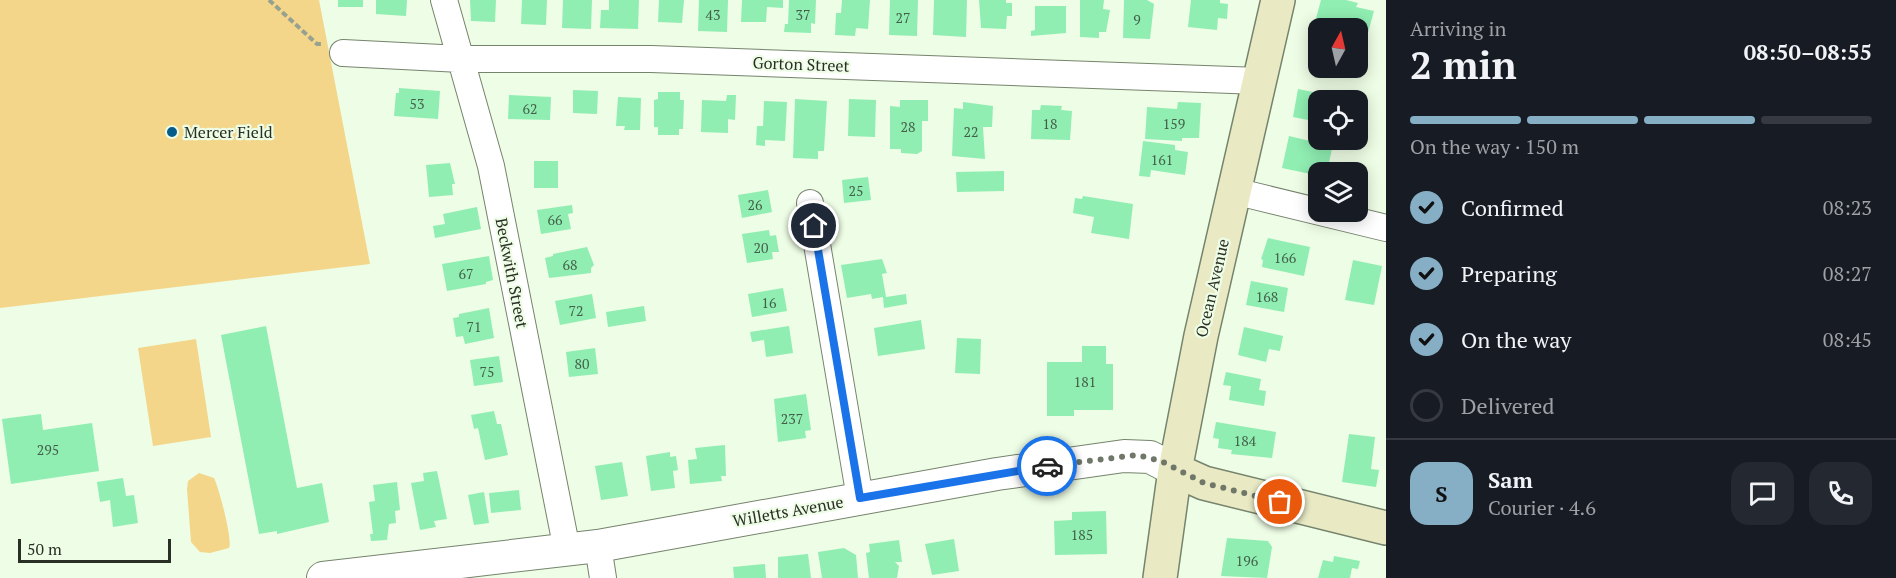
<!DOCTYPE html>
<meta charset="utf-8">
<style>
:root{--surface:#171b24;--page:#242831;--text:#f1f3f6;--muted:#9ea1a6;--line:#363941;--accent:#86afc6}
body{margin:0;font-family:"PT Serif",serif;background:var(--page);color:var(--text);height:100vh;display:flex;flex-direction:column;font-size:22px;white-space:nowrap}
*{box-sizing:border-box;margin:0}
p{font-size:20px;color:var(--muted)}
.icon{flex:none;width:33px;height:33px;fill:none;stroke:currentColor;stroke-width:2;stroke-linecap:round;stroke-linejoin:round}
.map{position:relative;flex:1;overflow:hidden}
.side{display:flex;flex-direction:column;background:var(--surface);width:510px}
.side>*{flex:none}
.needle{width:39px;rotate:8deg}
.tools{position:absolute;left:1308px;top:18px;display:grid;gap:12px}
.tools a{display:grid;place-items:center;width:60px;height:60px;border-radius:12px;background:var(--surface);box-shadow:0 3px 15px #0003;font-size:30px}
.scale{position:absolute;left:18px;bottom:15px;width:153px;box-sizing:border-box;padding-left:6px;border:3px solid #2a2f26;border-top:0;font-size:16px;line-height:21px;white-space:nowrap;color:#2a2f26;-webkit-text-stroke:4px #eefde5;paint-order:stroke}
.pin{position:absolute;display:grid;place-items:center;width:51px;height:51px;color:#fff;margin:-26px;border:3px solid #fff;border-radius:50%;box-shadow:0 2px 6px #0007}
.courier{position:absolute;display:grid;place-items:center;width:60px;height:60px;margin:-30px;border:4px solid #1a73e8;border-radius:50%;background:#fff;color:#222;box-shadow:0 2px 8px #0007}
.summary em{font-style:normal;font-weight:700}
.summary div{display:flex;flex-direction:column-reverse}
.summary{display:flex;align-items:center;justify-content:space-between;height:102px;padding:0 24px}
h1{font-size:39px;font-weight:700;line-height:45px}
.bar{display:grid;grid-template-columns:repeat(4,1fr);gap:9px 6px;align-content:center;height:72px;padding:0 24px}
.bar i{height:8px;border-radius:4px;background:var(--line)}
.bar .current{background:var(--accent)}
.bar p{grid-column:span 4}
.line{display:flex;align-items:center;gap:15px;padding:0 24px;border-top:2px solid var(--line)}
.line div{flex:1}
.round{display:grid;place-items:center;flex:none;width:63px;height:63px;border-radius:18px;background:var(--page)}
ol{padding:0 24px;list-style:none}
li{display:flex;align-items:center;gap:18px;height:66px}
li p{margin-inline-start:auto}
li .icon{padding:6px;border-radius:50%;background:var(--accent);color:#111;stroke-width:4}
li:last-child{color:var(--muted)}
li i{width:33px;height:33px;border:3px solid var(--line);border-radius:50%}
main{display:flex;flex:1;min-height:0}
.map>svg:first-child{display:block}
.green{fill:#f3d68a}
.building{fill:#90eeb2}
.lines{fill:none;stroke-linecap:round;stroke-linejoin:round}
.minor-casing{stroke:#76836d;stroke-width:28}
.tertiary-casing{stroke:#76836d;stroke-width:34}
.secondary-casing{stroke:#76836d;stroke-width:36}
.path{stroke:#97a190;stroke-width:4;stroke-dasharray:6 3;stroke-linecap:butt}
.minor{stroke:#fff;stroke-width:26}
.tertiary{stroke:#fff;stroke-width:32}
.secondary{stroke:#e9eac4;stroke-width:33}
.done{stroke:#6f7769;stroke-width:6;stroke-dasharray:0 10.8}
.route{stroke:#1a73e8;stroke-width:8}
.poi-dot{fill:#045b8c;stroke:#eefde5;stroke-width:2}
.labels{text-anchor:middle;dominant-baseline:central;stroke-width:4.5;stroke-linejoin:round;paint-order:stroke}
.number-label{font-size:14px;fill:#445f49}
.street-label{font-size:16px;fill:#2a2f26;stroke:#eefde5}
.poi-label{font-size:16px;fill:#2a2f26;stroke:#eefde5;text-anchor:start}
</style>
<main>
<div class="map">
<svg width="1386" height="578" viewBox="0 0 1386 578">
<rect width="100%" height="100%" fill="#eefde5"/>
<!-- green -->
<path class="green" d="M 0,0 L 319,0 L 370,264 L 0,308 Z
M 196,339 L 211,437 L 153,446 L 138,348 Z
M 199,473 L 214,478 C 219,488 233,541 229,548 L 210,553 L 200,552 L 191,542 L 187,489 L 188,481 Z"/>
<!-- building -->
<path class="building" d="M 338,0 L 363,0 L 363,7 L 338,7 Z
M 376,0 L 407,0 L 406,16 L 376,14 Z
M 470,0 L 496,0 L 495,22 L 471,21 Z
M 522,0 L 547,0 L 546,25 L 521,24 Z
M 563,0 L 592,0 L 591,29 L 562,28 Z
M 609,0 L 639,0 L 638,29 L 600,28 L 601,10 L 609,10 Z
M 659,0 L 684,0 L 682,23 L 658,22 Z
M 699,0 L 728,0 L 727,32 L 698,31 Z
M 742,0 L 783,0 L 783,8 L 767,7 L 766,22 L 741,22 Z
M 789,0 L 816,0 L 815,24 L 811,23 L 811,33 L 784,32 L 785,24 L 788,24 Z
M 842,0 L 870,0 L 868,29 L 856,28 L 855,36 L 835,35 L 836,13 L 841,13 Z
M 890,0 L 918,0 L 917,36 L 889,35 Z
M 934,0 L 967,0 L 966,37 L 933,35 Z
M 979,0 L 1006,0 L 1006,3 L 1012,3 L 1012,16 L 1007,16 L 1006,29 L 981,28 Z
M 1080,0 L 1104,0 L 1103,9 L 1110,10 L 1106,32 L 1099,32 L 1099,38 L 1080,37 Z
M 1124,0 L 1147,0 L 1154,4 L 1150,39 L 1123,38 Z
M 1191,0 L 1220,0 L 1220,3 L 1228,4 L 1227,19 L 1218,18 L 1217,30 L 1188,27 Z
M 1321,0 L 1346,0 L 1358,3 L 1356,7 L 1374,11 L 1361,58 L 1358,57 L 1358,28 L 1314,26 Z
M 1035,6 L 1066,6 L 1066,33 L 1031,36 L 1031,31 L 1035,30 Z
M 399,88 L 440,91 L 438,119 L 394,116 L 396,93 L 399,93 Z
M 1298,89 L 1343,98 L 1343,100 L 1318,100 L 1318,122 L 1293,117 Z
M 573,90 L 598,91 L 597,114 L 573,113 Z
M 658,92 L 680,92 L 680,100 L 684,100 L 683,129 L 679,129 L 679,135 L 658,135 L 658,127 L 654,127 L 654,100 L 658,99 Z
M 509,95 L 551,97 L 550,120 L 508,119 Z
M 727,95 L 736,95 L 735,120 L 728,119 L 728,133 L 701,132 L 702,100 L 726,101 Z
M 618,97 L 641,98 L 640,130 L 624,130 L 625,126 L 616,126 Z
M 795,99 L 827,101 L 824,151 L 818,151 L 818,159 L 793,158 Z
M 849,99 L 876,100 L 875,137 L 848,136 Z
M 900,100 L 928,100 L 928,121 L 922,121 L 922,151 L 917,154 L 901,153 L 901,149 L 890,149 L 890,106 L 900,107 Z
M 764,101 L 787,102 L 785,141 L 765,140 L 765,146 L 756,145 L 757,126 L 763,126 Z
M 963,102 L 993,106 L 992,127 L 983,127 L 985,159 L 952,156 L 954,108 L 963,109 Z
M 1178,102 L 1201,103 L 1199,138 L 1182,138 L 1182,141 L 1145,139 L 1147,107 L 1177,109 Z
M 1041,105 L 1062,106 L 1061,110 L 1072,111 L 1070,140 L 1031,139 L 1032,110 L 1040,110 Z
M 1289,136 L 1323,144 L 1324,147 L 1332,149 L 1327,172 L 1316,172 L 1315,175 L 1282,168 Z
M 1143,141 L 1175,145 L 1175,150 L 1188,152 L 1185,175 L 1151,170 L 1150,177 L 1139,176 Z
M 534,161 L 558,161 L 558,188 L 534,188 Z
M 450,163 L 455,184 L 452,184 L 453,195 L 429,197 L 426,165 Z
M 1004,171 L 1004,191 L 957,192 L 956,172 Z
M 868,177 L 871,200 L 844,203 L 842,180 Z
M 768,190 L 772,212 L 742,218 L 738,195 Z
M 1083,196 L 1133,204 L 1129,239 L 1091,233 L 1094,217 L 1073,213 L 1075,198 L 1082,199 Z
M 572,205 L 573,213 L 568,214 L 571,229 L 541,234 L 537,210 Z
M 477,207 L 481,229 L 435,238 L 433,226 L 445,224 L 443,214 Z
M 769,230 L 770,236 L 776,235 L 779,252 L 772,252 L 773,259 L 747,263 L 742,234 Z
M 1268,238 L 1310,247 L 1304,276 L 1262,267 L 1263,260 L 1261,259 Z
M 587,247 L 594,265 L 591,268 L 591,273 L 549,278 L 545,258 L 553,256 L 553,254 Z
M 489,256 L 493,280 L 486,282 L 486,284 L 447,291 L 442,264 Z
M 882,259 L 887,273 L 882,274 L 886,297 L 906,294 L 907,304 L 884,308 L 883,297 L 872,299 L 871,294 L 847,298 L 841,265 Z
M 1353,260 L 1382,266 L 1374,305 L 1345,300 Z
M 1251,281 L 1288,288 L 1284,312 L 1246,305 Z
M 783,288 L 787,311 L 752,317 L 748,294 Z
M 592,294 L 596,318 L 560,325 L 555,301 Z
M 644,306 L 646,321 L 608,327 L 606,312 Z
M 489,308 L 494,338 L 465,344 L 463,336 L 456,337 L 453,318 L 459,317 L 459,314 Z
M 921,320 L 925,349 L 878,356 L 874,328 Z
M 266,326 L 297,488 L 322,483 L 329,522 L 277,534 L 277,531 L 259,534 L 221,335 Z
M 789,326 L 793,353 L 766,357 L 764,340 L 752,342 L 750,332 Z
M 1244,327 L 1283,336 L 1280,351 L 1269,349 L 1266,362 L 1238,355 Z
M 957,338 L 981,339 L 980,374 L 955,373 Z
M 1082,346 L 1106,346 L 1106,364 L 1113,364 L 1113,410 L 1074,410 L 1074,416 L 1047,416 L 1047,362 L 1082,362 Z
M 595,348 L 598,374 L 569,377 L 566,352 Z
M 499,356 L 503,382 L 474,386 L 470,360 Z
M 1226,372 L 1261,379 L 1259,390 L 1266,391 L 1264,406 L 1229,400 L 1231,386 L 1223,385 Z
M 806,394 L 811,430 L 805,431 L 806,438 L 778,442 L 774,399 Z
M 494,411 L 497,424 L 501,424 L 508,455 L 485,460 L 478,428 L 474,429 L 471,415 Z
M 41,414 L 43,430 L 92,423 L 99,471 L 11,484 L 2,419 Z
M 1216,422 L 1276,432 L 1272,458 L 1231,454 L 1232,450 L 1218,448 L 1219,439 L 1213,438 Z
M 1349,434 L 1375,437 L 1371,469 L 1379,470 L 1376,487 L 1342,482 Z
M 725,445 L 726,476 L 721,476 L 722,481 L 690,484 L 688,460 L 697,459 L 695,448 Z
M 670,452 L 670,457 L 676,456 L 678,470 L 673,471 L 675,488 L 651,491 L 646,456 Z
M 622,462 L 628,496 L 601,500 L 595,466 Z
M 437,471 L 447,519 L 434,521 L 436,527 L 420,530 L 411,483 L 424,481 L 423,473 Z
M 123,478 L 126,496 L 134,495 L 138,523 L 113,527 L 110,500 L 100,502 L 97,482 Z
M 397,482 L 400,510 L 395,511 L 396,523 L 389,524 L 387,540 L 371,541 L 370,534 L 373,534 L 369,502 L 375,501 L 373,485 Z
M 519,490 L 521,510 L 491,513 L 489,493 Z
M 484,492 L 489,523 L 474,525 L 468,495 Z
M 1106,511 L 1107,554 L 1055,555 L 1054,521 L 1072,520 L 1072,512 Z
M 1227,538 L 1268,541 L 1272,547 L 1267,578 L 1221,576 Z
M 954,539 L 959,571 L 932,575 L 925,544 Z
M 899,540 L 902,562 L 895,562 L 899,566 L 897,578 L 869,578 L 866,553 L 870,552 L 869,544 Z
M 844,548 L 856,555 L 858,578 L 822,578 L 818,552 Z
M 808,554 L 811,578 L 778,578 L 778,557 Z
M 1334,556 L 1360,561 L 1358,569 L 1352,568 L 1350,578 L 1318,578 L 1323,560 L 1333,562 Z
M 765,564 L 766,578 L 734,578 L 733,567 Z"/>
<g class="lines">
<defs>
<path id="minor" d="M 444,0 L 491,166 L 567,550
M 343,53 L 461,59 L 651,59 L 1260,81
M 1234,191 L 1386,228
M 810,203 L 860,498
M 598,546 L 603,578"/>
<path id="tertiary" d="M 323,578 L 598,546 L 997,474 L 1124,456 L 1150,457 L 1175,470"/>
<path id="secondary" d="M 1175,470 L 1204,483 L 1386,528
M 1160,578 L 1175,470 L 1201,336 L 1278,0"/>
</defs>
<!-- minor casing -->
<use href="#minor" class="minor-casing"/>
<!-- tertiary casing -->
<use href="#tertiary" class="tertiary-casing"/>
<!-- secondary casing -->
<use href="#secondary" class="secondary-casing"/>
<!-- path -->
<path class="path" d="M 269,0 L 317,44 L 322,44"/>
<!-- minor -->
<use href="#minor" class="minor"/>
<!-- tertiary -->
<use href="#tertiary" class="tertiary"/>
<!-- secondary -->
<use href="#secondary" class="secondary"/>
</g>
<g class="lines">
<!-- done -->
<path class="done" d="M 1047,466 L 1137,455 L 1161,461 L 1204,483 L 1280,502"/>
<!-- route -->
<path class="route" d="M 814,226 L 860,498 L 1047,466"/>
</g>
<!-- markers -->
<circle class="poi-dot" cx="172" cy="132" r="6"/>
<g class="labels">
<!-- number labels -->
<g class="number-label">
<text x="713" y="14">43</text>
<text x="803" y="14">37</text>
<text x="903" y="17">27</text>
<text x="1137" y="19">9</text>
<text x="417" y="103">53</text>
<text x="530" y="108">62</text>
<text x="1050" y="123">18</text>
<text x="1174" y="123">159</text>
<text x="908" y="126">28</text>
<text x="971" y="131">22</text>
<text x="1162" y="159">161</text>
<text x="856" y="190">25</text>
<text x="755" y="204">26</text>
<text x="555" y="219">66</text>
<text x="761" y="247">20</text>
<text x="1285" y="257">166</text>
<text x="570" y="264">68</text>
<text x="466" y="273">67</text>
<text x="1267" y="296">168</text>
<text x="769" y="302">16</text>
<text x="576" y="310">72</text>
<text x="474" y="326">71</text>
<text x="582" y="363">80</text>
<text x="487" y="371">75</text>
<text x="1085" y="381">181</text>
<text x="792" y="418">237</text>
<text x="1245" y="440">184</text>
<text x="48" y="449">295</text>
<text x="1082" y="534">185</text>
<text x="1247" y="560">196</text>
</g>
<!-- street labels -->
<g class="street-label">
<text transform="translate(801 64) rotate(2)">Gorton Street</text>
<text transform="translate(512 273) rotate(79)">Beckwith Street</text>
<text transform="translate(1212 288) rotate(-77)">Ocean Avenue</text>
<text transform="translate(788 511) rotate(-10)">Willetts Avenue</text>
</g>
<!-- poi labels -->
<g class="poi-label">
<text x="184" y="132">Mercer Field</text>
</g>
</g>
</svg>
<div class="tools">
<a><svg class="needle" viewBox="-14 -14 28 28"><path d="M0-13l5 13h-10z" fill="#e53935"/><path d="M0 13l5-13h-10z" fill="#9ea1a6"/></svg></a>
<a><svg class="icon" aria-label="locate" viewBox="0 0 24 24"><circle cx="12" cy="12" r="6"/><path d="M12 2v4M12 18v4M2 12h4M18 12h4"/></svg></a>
<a><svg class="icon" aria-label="layers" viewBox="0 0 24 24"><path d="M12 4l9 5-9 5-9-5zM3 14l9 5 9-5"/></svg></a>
</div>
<div class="scale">50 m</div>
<div class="pin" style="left:1280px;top:502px;background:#ea580c"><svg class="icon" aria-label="bag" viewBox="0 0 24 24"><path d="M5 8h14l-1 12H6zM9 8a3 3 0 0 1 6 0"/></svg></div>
<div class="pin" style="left:814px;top:226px;background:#1f2937"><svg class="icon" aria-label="home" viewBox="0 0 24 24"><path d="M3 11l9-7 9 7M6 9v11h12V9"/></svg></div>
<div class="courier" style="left:1047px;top:466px"><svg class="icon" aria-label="car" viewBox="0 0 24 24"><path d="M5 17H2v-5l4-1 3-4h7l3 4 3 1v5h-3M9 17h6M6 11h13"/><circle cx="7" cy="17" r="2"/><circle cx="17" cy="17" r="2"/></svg></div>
</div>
<section class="side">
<div class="summary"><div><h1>2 min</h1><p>Arriving in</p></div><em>08:50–08:55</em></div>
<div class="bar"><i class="current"></i><i class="current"></i><i class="current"></i><i></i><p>On the way · 150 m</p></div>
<ol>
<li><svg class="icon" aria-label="check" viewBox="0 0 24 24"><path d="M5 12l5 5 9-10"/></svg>Confirmed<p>08:23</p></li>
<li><svg class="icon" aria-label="check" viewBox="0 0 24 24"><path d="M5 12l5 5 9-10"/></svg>Preparing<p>08:27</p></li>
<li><svg class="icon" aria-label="check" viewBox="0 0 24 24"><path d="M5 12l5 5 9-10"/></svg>On the way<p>08:45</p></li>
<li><i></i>Delivered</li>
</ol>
<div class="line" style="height:108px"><b class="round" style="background:var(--accent);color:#111">S</b><div><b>Sam</b><p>Courier · 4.6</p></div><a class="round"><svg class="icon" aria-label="chat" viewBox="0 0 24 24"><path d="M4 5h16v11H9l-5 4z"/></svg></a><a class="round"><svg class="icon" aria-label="phone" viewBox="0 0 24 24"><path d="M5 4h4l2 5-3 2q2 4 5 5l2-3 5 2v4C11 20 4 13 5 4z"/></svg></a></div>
</section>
</main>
